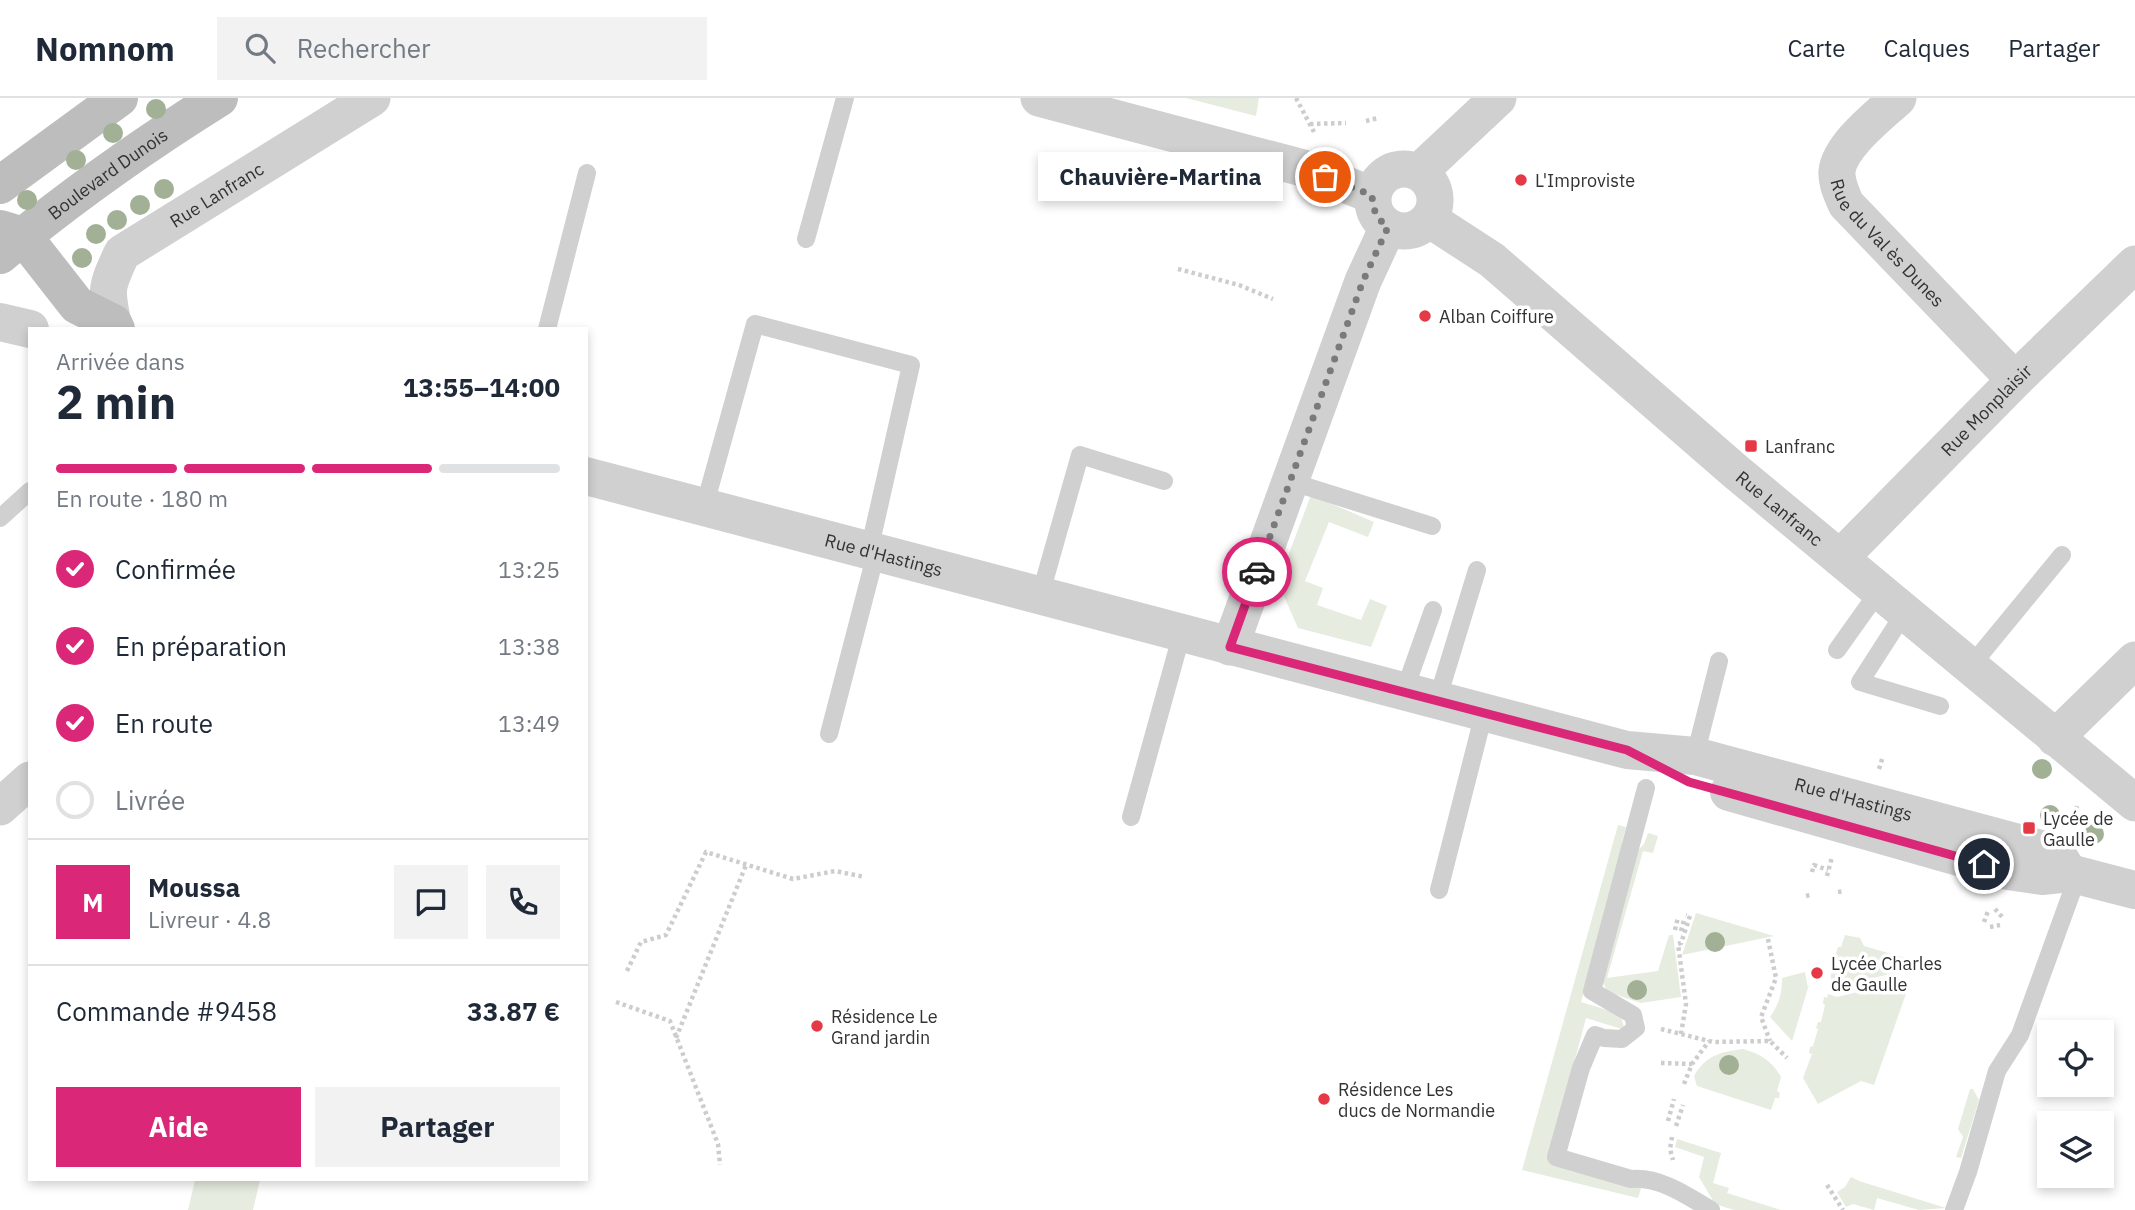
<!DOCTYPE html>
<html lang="fr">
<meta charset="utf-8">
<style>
:root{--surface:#fff;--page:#f2f2f3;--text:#1f2937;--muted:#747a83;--line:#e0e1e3;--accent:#db2777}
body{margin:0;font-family:"IBM Plex Sans",sans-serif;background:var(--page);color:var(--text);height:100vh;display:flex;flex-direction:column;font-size:26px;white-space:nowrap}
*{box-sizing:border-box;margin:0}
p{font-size:23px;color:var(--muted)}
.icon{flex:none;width:38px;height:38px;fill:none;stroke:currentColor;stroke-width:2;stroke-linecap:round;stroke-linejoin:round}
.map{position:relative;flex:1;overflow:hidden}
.side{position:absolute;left:28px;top:229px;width:560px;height:854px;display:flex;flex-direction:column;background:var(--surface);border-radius:0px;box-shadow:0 4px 10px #0003}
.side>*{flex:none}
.tools{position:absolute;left:2037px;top:922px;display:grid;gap:14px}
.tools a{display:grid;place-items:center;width:77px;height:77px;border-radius:0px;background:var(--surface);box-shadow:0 4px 10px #0003;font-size:35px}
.pin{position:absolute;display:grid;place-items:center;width:60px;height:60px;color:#fff;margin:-30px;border:4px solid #fff;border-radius:50%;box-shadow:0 2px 7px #0007}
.courier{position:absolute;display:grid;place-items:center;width:70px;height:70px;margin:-35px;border:5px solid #db2777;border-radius:50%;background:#fff;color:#222;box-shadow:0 2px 9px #0007}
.bubble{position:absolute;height:49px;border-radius:0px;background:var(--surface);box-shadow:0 4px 10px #0003;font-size:23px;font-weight:700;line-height:49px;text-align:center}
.headline em{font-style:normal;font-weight:700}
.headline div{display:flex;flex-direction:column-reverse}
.headline{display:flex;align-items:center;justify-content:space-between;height:119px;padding:0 28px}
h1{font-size:46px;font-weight:700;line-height:52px}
.bar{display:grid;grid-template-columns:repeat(4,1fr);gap:10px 7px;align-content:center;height:84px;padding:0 28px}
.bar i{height:9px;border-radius:5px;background:var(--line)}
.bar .current{background:var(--accent)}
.bar p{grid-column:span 4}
.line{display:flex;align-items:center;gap:18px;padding:0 28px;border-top:2px solid var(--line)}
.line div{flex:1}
.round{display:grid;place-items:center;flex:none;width:74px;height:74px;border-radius:0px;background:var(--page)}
ol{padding:0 28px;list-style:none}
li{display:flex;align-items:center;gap:21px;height:77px}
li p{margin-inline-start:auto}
li .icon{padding:7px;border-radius:50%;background:var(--accent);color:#fff;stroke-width:4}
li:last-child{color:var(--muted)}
li i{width:38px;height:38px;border:4px solid var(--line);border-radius:50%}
.button{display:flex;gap:14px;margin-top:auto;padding:14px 28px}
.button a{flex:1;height:80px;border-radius:0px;background:var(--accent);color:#fff;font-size:28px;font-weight:700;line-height:80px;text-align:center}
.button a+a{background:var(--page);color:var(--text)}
header{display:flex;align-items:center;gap:42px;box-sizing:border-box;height:98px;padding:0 35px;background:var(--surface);border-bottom:2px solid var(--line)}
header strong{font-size:33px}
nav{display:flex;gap:38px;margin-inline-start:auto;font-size:24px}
.search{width:490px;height:63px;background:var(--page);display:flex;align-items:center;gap:18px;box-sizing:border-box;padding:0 24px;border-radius:0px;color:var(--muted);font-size:26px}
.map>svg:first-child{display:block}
.green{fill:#e6ecdf}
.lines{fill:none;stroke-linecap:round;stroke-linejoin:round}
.path{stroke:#cdcdcd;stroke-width:4.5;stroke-dasharray:3.5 3.5;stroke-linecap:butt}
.service{stroke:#d0d0d0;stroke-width:18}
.minor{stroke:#d0d0d0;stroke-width:37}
.tertiary{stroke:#d0d0d0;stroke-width:38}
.secondary{stroke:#bdbdbd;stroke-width:38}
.tree{fill:#a2b095}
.done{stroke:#7a7a7a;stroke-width:7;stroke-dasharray:0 12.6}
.route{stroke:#db2777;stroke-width:9}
.poi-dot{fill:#e63946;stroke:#fff;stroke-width:2.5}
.labels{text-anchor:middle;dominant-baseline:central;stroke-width:7;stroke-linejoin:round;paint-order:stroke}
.street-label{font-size:18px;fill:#333;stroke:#fff}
.poi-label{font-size:18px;fill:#333;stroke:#fff;text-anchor:start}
</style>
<header>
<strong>Nomnom</strong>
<div class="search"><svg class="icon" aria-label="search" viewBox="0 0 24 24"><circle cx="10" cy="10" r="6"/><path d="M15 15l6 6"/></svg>Rechercher</div>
<nav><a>Carte</a><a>Calques</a><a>Partager</a></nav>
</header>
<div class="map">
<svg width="2135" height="1112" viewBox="0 0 2135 1112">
<rect width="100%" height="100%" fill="#fff"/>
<!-- green -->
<path class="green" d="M 1186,0 L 1259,0 L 1256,18 Z
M 1311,397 L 1374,424 L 1368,439 L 1329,424 L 1305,483 L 1323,490 L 1317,507 L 1361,522 L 1370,501 L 1387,508 L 1371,549 L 1298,530 L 1278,485 Z
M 1618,727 L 1626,729 L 1622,744 L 1624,748 L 1581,904 L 1620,916 L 1625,932 L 1586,920 L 1548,1063 L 1631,1089 L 1642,1087 L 1638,1100 L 1522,1072 Z
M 1648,735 L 1658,738 L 1653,755 L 1643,753 L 1607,880 L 1658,873 L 1669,837 L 1673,837 L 1681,899 L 1641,905 L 1608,894 L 1602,883 L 1638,752 L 1644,746 Z
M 1696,815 L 1774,838 L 1682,857 Z
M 1845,837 L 1860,840 L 1864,848 L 1916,863 L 1912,874 L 1904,873 L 1841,887 L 1831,885 L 1831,874 L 1834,874 L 1838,858 L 1836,855 L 1838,849 L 1841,849 Z
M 1805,874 L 1808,890 L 1792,943 L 1770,919 C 1779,907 1782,895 1782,880 Z
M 1899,884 L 1909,887 L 1874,987 L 1861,983 L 1818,1006 L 1803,980 L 1812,956 L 1809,955 L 1810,949 L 1813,948 L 1818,931 L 1816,930 L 1818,924 L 1821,924 L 1825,907 L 1823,905 L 1824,899 L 1827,900 L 1828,896 L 1837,899 Z
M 1743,951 C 1761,956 1772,963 1781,979 L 1777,993 L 1780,995 L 1779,1000 L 1775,1000 L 1771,1012 L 1697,988 L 1694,978 C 1706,957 1721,954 1743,951 Z
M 1970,991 L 1973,991 L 1979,1002 L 1961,1060 L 1956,1059 L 1963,1039 L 1958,1031 Z
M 1677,1041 L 1721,1055 L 1713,1085 L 1729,1090 L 1727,1095 L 1781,1112 L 1734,1112 L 1715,1106 L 1699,1079 L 1704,1059 L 1675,1049 Z
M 1851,1079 L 1859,1083 L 1946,1110 L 1919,1112 L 1877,1100 L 1874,1112 L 1853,1106 L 1846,1109 L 1837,1094 L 1845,1089 Z
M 195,1082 L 260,1082 L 253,1112 L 188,1112 Z"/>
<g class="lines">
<!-- path -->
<path class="path" d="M 1296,0 L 1315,36
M 1366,23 L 1378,20
M 1310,26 L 1346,25
M 1178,171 L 1239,187 L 1273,201
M 1879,671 L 1883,658
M 2074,725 L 2077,708
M 1812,774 L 1814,767 L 1828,772
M 1827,778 L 1832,759
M 1838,794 L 1844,793
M 1806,798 L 1810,797
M 1995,811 L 2004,821
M 1984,824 L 1988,813
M 1990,829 L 2000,827
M 1675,832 L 1678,819
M 1681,833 L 1684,822
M 1768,841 L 1776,880 L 1761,919 L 1770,943
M 627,873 L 641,844 L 666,837 L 706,754 L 793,781 L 835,773 L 865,779
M 616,904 L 670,923 L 718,1046 L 720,1067
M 1661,931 L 1713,944 L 1770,943 L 1787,960
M 1681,936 L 1686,906 L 1678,846 L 1681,845 L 1690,818 L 1686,817
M 676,940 L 746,767
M 1661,965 L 1692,966
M 1684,986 L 1692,966 L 1709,943
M 1668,1023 L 1674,1001
M 1676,1028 L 1683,1007
M 1672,1039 L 1670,1051 L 1673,1062
M 1827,1087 L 1843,1112"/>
<!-- service -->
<path class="service" d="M 806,141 L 845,0
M 547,231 L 587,75
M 1289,383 L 1432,428
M 704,410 L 755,226 L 911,267 L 869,453
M 0,420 L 30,393
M 1040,498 L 1080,357 L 1164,383
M 1905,514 L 1860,584 L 1940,608
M 1837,552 L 1879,493
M 1970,569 L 2062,457
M 1404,594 L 1433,512
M 1437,603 L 1477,472
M 829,636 L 876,455
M 1695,658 L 1719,563
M 1646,690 L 1592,893 L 1633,917 L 1636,930 L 1622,941 L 1604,940 L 1595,937 L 1581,970 L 1556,1059 L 1631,1081 C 1659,1078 1688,1098 1711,1112
M 1131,719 L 1182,535
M 1439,792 L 1484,615
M 1954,1112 L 1968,1074 L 1997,973 L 2020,937 L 2078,777"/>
<!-- minor -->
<g class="minor">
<path d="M 1039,0 L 1303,70 L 1372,97"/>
<path id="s1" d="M 1898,0 C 1880,17 1840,47 1837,73 C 1836,85 1842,96 1846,106 L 2015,282"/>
<circle cx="1404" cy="102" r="31"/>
<path d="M 1419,74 L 1498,0"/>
<path id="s2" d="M 1429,121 L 1492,162 L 1735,373 L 2135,705"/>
<path id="s3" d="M 113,225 C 105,189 107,188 122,155 L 372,0"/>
<path id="s4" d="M 1840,460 L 2015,282 L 2135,166"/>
<path d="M 1230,549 L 1363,183 L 1388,129"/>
<path d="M 2055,640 L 2135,562"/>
<path d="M 0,709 L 30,682"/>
</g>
<!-- tertiary -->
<g class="tertiary">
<path d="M 0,224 L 30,231"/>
<path id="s5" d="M 586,378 L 1627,652 L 1695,658 L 2056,755 L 2069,775"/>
<path d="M 1729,694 L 2008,773 L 2042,778 L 2069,775 L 2135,792"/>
</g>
<!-- secondary -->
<g class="secondary">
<path d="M 0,87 L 119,0"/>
<path d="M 0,131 L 23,138 L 77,207 L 113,225 L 116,231"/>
<path id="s6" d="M 0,157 C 70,99 142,48 219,0"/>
</g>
</g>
<!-- trees -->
<g class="tree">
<circle cx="156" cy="11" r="10"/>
<circle cx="113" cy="35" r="10"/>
<circle cx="76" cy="62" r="10"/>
<circle cx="164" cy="91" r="10"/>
<circle cx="27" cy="102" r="10"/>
<circle cx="140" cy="107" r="10"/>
<circle cx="117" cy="122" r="10"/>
<circle cx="96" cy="136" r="10"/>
<circle cx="82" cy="160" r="10"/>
<circle cx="2042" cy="671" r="10"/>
<circle cx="2050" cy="717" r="10"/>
<circle cx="2094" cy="736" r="10"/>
<circle cx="1715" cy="844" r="10"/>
<circle cx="1637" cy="892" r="10"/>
<circle cx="1729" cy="967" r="10"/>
</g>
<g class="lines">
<!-- done -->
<path class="done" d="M 1257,474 L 1363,183 L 1388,129 C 1376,120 1373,112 1372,97 L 1325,79"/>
<!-- route -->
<path class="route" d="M 1257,474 L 1230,549 L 1627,652 L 1689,684 L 1984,766"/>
</g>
<!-- markers -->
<g class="poi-dot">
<circle cx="1521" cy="82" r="7"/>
<circle cx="1425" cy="218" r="7"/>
<rect x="1744" y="341" width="14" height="14" rx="3.5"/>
<rect x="2022" y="723" width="14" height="14" rx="3.5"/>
<circle cx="1817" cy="875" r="7"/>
<circle cx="817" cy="928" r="7"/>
<circle cx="1324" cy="1001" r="7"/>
</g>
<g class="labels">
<!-- street labels -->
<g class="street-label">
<text stroke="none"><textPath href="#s6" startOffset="135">Boulevard Dunois</textPath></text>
<text stroke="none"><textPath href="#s3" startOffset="184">Rue Lanfranc</textPath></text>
<text stroke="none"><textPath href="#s1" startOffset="187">Rue du Val ès Dunes</textPath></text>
<text stroke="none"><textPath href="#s4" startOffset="208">Rue Monplaisir</textPath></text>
<text stroke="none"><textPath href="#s2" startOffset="455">Rue Lanfranc</textPath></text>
<text stroke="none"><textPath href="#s5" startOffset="308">Rue d'Hastings</textPath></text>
<text stroke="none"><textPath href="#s5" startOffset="1309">Rue d'Hastings</textPath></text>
</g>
<!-- poi labels -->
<g class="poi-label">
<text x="1535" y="82">L'Improviste</text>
<text x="1439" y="218">Alban Coiffure</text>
<text x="1765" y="348">Lanfranc</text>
<text x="2043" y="720">Lycée de<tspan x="2043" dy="21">Gaulle</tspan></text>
<text x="1831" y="865">Lycée Charles<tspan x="1831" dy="21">de Gaulle</tspan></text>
<text x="831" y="918">Résidence Le<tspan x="831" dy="21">Grand jardin</tspan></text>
<text x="1338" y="991">Résidence Les<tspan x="1338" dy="21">ducs de Normandie</tspan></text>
</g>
</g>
</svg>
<div class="tools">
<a><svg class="icon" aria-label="locate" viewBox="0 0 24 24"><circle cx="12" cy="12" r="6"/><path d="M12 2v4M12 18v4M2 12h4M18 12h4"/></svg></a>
<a><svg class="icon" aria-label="layers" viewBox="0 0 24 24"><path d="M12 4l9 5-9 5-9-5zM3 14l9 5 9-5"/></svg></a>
</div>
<div class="pin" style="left:1325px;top:79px;background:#ea580c"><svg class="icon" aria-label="bag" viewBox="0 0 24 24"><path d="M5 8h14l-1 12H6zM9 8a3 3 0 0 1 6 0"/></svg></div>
<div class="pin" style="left:1984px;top:766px;background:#1f2937"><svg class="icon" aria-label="home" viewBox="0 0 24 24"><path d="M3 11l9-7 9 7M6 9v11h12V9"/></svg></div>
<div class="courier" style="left:1257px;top:474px"><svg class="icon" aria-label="car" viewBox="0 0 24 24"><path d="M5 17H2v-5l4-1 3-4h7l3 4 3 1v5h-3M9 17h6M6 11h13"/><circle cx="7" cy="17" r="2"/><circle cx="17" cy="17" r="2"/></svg></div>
<div class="bubble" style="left:1038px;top:54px;width:245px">Chauvière-Martina</div>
<section class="side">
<div class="headline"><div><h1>2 min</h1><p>Arrivée dans</p></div><em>13:55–14:00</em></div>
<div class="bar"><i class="current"></i><i class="current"></i><i class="current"></i><i></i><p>En route · 180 m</p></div>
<ol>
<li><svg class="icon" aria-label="check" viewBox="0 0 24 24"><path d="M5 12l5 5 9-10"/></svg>Confirmée<p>13:25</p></li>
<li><svg class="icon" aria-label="check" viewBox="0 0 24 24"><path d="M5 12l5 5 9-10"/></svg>En préparation<p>13:38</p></li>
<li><svg class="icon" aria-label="check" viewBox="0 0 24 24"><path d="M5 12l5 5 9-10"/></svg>En route<p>13:49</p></li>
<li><i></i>Livrée</li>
</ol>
<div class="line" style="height:126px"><b class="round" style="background:var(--accent);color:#fff">M</b><div><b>Moussa</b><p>Livreur · 4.8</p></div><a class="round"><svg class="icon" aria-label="chat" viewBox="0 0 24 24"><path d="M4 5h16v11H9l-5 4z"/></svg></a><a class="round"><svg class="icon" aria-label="phone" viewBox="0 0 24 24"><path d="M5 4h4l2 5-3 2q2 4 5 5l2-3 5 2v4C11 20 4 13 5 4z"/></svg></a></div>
<div class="line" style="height:91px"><div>Commande #9458</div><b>33.87 €</b></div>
<div class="button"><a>Aide</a><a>Partager</a></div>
</section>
</div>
